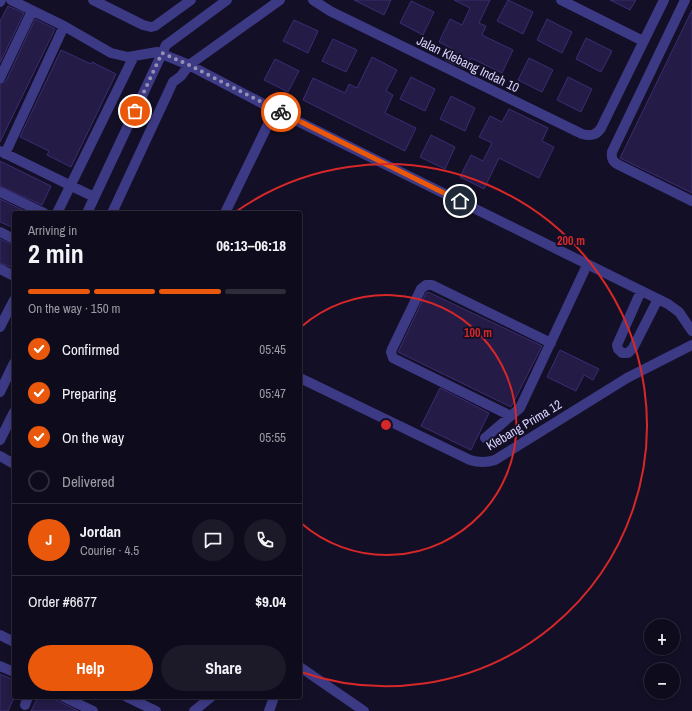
<!DOCTYPE html>
<meta charset="utf-8">
<style>
:root{--surface:#0e0b1c;--page:#1c1929;--text:#f1f3f6;--muted:#9b9ba3;--line:#2e2b3b;--accent:#ea580c}
body{margin:0;font-family:"Archivo Narrow",sans-serif;background:var(--page);color:var(--text);height:100vh;display:flex;flex-direction:column;font-size:15px;white-space:nowrap}
*{box-sizing:border-box;margin:0}
p{font-size:13px;color:var(--muted)}
.icon{flex:none;width:22px;height:22px;fill:none;stroke:currentColor;stroke-width:2;stroke-linecap:round;stroke-linejoin:round}
.map{position:relative;flex:1;overflow:hidden}
.drawer{position:absolute;left:12px;top:211px;width:290px;height:488px;display:flex;flex-direction:column;background:var(--surface);border-radius:4px;box-shadow:0 2px 6px #0003,0 0 0 1px var(--line)}
.drawer>*{flex:none}
.buttons{position:absolute;left:644px;top:619px;display:grid;gap:8px}
.buttons a{display:grid;place-items:center;width:36px;height:36px;border-radius:50%;background:var(--surface);box-shadow:0 2px 6px #0003,0 0 0 1px var(--line);font-size:20px}
.pin{position:absolute;display:grid;place-items:center;width:34px;height:34px;color:#fff;margin:-17px;border:2px solid #fff;border-radius:50%;box-shadow:0 1px 4px #0007}
.courier{position:absolute;display:grid;place-items:center;width:40px;height:40px;margin:-20px;border:3px solid #ea580c;border-radius:50%;background:#fff;color:#222;box-shadow:0 1px 5px #0007}
.overview em{font-style:normal;font-weight:800}
.overview div{display:flex;flex-direction:column-reverse}
.overview{display:flex;align-items:center;justify-content:space-between;height:68px;padding:0 16px}
h1{font-size:26px;font-weight:800;line-height:30px}
.bar{display:grid;grid-template-columns:repeat(4,1fr);gap:6px 4px;align-content:center;height:48px;padding:0 16px}
.bar i{height:5px;border-radius:3px;background:var(--line)}
.bar .selected{background:var(--accent)}
.bar p{grid-column:span 4}
.line{display:flex;align-items:center;gap:10px;padding:0 16px;border-top:1px solid var(--line)}
.line div{flex:1}
.round{display:grid;place-items:center;flex:none;width:42px;height:42px;border-radius:21px;background:var(--page)}
ol{padding:0 16px;list-style:none}
li{display:flex;align-items:center;gap:12px;height:44px}
li p{margin-inline-start:auto}
li .icon{padding:4px;border-radius:50%;background:var(--accent);color:#fff;stroke-width:4}
li:last-child{color:var(--muted)}
li i{width:22px;height:22px;border:2px solid var(--line);border-radius:50%}
.primary-button{display:flex;gap:8px;margin-top:auto;padding:8px 16px}
.primary-button a{flex:1;height:46px;border-radius:24px;background:var(--accent);color:#fff;font-size:16px;font-weight:800;line-height:46px;text-align:center}
.primary-button a+a{background:var(--page);color:var(--text)}
.map>svg:first-child{display:block}
.building{fill:#241b47;stroke:#3b2d73}
.lines{fill:none;stroke-linecap:round;stroke-linejoin:round}
.minor{stroke:#3d3a85;stroke-width:10}
.done{stroke:#948fb3;stroke-width:4;stroke-dasharray:0 7.2}
.route{stroke:#ea580c;stroke-width:5}
.ring{fill:none;stroke:#d62828;stroke-width:2}
.labels{text-anchor:middle;dominant-baseline:central;stroke-width:3.5;stroke-linejoin:round;paint-order:stroke}
.street-label{font-size:13px;fill:#d9d4ff;stroke:#130f26}
.centre{fill:#d62828;stroke:#130f26;stroke-width:2}
.ring-label{font-size:12px;text-anchor:middle;font-weight:bold;fill:#d62828;stroke:#130f26;stroke-width:3.5;stroke-linejoin:round;paint-order:stroke}
</style>
<div class="map">
<svg width="692" height="711" viewBox="0 0 692 711">
<rect width="100%" height="100%" fill="#130f26"/>
<!-- building -->
<path class="building" d="M 354,0 L 391,0 L 384,15 Z
M 454,0 L 490,0 L 479,23 L 486,26 L 482,35 L 513,50 L 502,73 L 471,58 L 465,69 L 445,60 L 451,48 L 439,42 L 450,19 L 462,25 L 470,8 Z
M 508,0 L 533,12 L 523,34 L 497,21 Z
M 610,0 L 636,0 L 630,10 Z
M 411,1 L 434,12 L 423,35 L 400,23 Z
M 8,6 L 24,13 L 0,63 L 0,21 Z
M 692,10 L 692,193 L 620,158 Z
M 35,19 L 55,29 L 0,142 L 0,84 L 6,81 Z
M 547,19 L 572,32 L 562,53 L 537,40 Z
M 294,20 L 318,31 L 308,53 L 283,41 Z
M 586,38 L 612,51 L 601,72 L 576,59 Z
M 333,39 L 357,50 L 346,72 L 322,61 Z
M 61,50 L 91,64 L 92,62 L 116,74 L 71,167 L 47,155 L 49,151 L 20,137 Z
M 372,57 L 397,70 L 386,91 L 393,95 L 385,113 L 416,128 L 405,151 L 303,100 L 313,78 L 345,93 L 349,84 L 357,88 Z
M 529,58 L 553,70 L 542,92 L 518,80 Z
M 275,59 L 299,71 L 288,92 L 264,80 Z
M 411,77 L 435,89 L 425,111 L 400,99 Z
M 568,77 L 592,89 L 581,112 L 557,100 Z
M 451,96 L 475,108 L 465,131 L 440,119 Z
M 509,109 L 548,128 L 542,141 L 554,147 L 539,178 L 499,158 L 484,189 L 460,177 L 471,155 L 483,161 L 492,143 L 479,137 L 490,116 L 502,122 Z
M 431,135 L 455,147 L 445,169 L 420,157 Z
M 0,161 L 51,186 L 42,205 L 0,186 Z
M 0,199 L 29,213 L 14,213 L 14,228 L 0,222 Z
M 0,239 L 14,246 L 14,262 L 11,267 L 0,263 Z
M 428,292 L 542,346 L 511,407 L 398,352 L 426,293 Z
M 560,350 L 599,369 L 593,380 L 584,375 L 576,391 L 547,377 Z
M 440,388 L 489,413 L 471,450 L 421,426 Z
M 0,674 L 14,680 L 14,698 L 8,711 L 0,711 Z
M 38,697 L 50,697 L 78,711 L 31,711 Z"/>
<g class="lines">
<!-- minor -->
<path class="minor" d="M 11,0 L 64,26 L 111,53 L 128,57 L 157,52 L 189,65 L 275,110 L 668,304 L 679,312 L 692,331
M 93,0 L 143,25 L 151,27 L 155,26 L 191,0
M 313,0 L 330,11 L 582,134 C 590,136 596,136 601,128 L 664,0
M 561,0 L 643,41
M 685,0 L 612,152 C 611,159 613,162 619,165 L 692,201
M 0,2 L 1,0
M 0,78 L 32,11
M 0,151 L 94,197
M 5,154 L 64,26
M 0,192 L 44,213
M 57,213 L 134,56
M 87,213 L 166,45 L 227,0
M 112,213 L 173,82 L 181,76 L 189,65 L 280,0
M 225,213 L 275,110
M 0,232 L 14,239
M 0,269 L 14,276
M 641,291 L 617,345 L 618,349 L 622,353 L 628,353 L 633,348 L 658,299
M 0,327 L 14,300
M 300,378 L 470,460 C 479,463 486,463 495,460 L 627,378 L 692,345
M 0,392 L 14,363
M 511,416 L 393,358 L 391,352 L 392,349 L 421,289 L 426,285 L 432,285 L 551,343
M 485,438 L 520,408 L 587,265
M 0,440 L 14,412
M 0,456 L 14,464
M 0,635 L 14,642
M 0,666 L 14,672
M 300,667 L 364,711
M 64,697 L 93,711
M 127,697 L 156,711
M 25,705 L 28,697
M 194,711 L 211,697
M 269,711 L 273,700"/>
</g>
<g class="lines">
<!-- done -->
<path class="done" d="M 135,111 L 162,53 L 189,65 L 281,112"/>
<!-- route -->
<path class="route" d="M 281,112 L 460,201"/>
</g>
<!-- distance rings -->
<g class="ring">
<path d="M301 327A130 130 0 1 1 301 523"/>
<path d="M234 213A261 261 0 1 1 301 672"/>
</g>
<g class="labels">
<!-- street labels -->
<g class="street-label">
<text transform="translate(468 64) rotate(26)">Jalan Klebang Indah 10</text>
<text transform="translate(524 425) rotate(-31)">Klebang Prima 12</text>
</g>
</g>
<circle cx="386" cy="425" r="6" class="centre"/>
<g class="ring-label">
<text x="571" y="245">200 m</text>
<text x="478" y="337">100 m</text>
</g>
</svg>
<div class="buttons">
<a>+</a>
<a>−</a>
</div>
<div class="pin" style="left:135px;top:111px;background:#ea580c"><svg class="icon" aria-label="bag" viewBox="0 0 24 24"><path d="M5 8h14l-1 12H6zM9 8a3 3 0 0 1 6 0"/></svg></div>
<div class="pin" style="left:460px;top:201px;background:#1f2937"><svg class="icon" aria-label="home" viewBox="0 0 24 24"><path d="M3 11l9-7 9 7M6 9v11h12V9"/></svg></div>
<div class="courier" style="left:281px;top:112px"><svg class="icon" aria-label="bike" viewBox="0 0 24 24"><circle cx="6" cy="16" r="4"/><circle cx="18" cy="16" r="4"/><path d="M6 16l4-8h5l3 8M10 8l3 8H6M13 5h3"/></svg></div>
<section class="drawer">
<div class="overview"><div><h1>2 min</h1><p>Arriving in</p></div><em>06:13–06:18</em></div>
<div class="bar"><i class="selected"></i><i class="selected"></i><i class="selected"></i><i></i><p>On the way · 150 m</p></div>
<ol>
<li><svg class="icon" aria-label="check" viewBox="0 0 24 24"><path d="M5 12l5 5 9-10"/></svg>Confirmed<p>05:45</p></li>
<li><svg class="icon" aria-label="check" viewBox="0 0 24 24"><path d="M5 12l5 5 9-10"/></svg>Preparing<p>05:47</p></li>
<li><svg class="icon" aria-label="check" viewBox="0 0 24 24"><path d="M5 12l5 5 9-10"/></svg>On the way<p>05:55</p></li>
<li><i></i>Delivered</li>
</ol>
<div class="line" style="height:72px"><b class="round" style="background:var(--accent);color:#fff">J</b><div><b>Jordan</b><p>Courier · 4.5</p></div><a class="round"><svg class="icon" aria-label="chat" viewBox="0 0 24 24"><path d="M4 5h16v11H9l-5 4z"/></svg></a><a class="round"><svg class="icon" aria-label="phone" viewBox="0 0 24 24"><path d="M5 4h4l2 5-3 2q2 4 5 5l2-3 5 2v4C11 20 4 13 5 4z"/></svg></a></div>
<div class="line" style="height:52px"><div>Order #6677</div><b>$9.04</b></div>
<div class="primary-button"><a>Help</a><a>Share</a></div>
</section>
</div>
